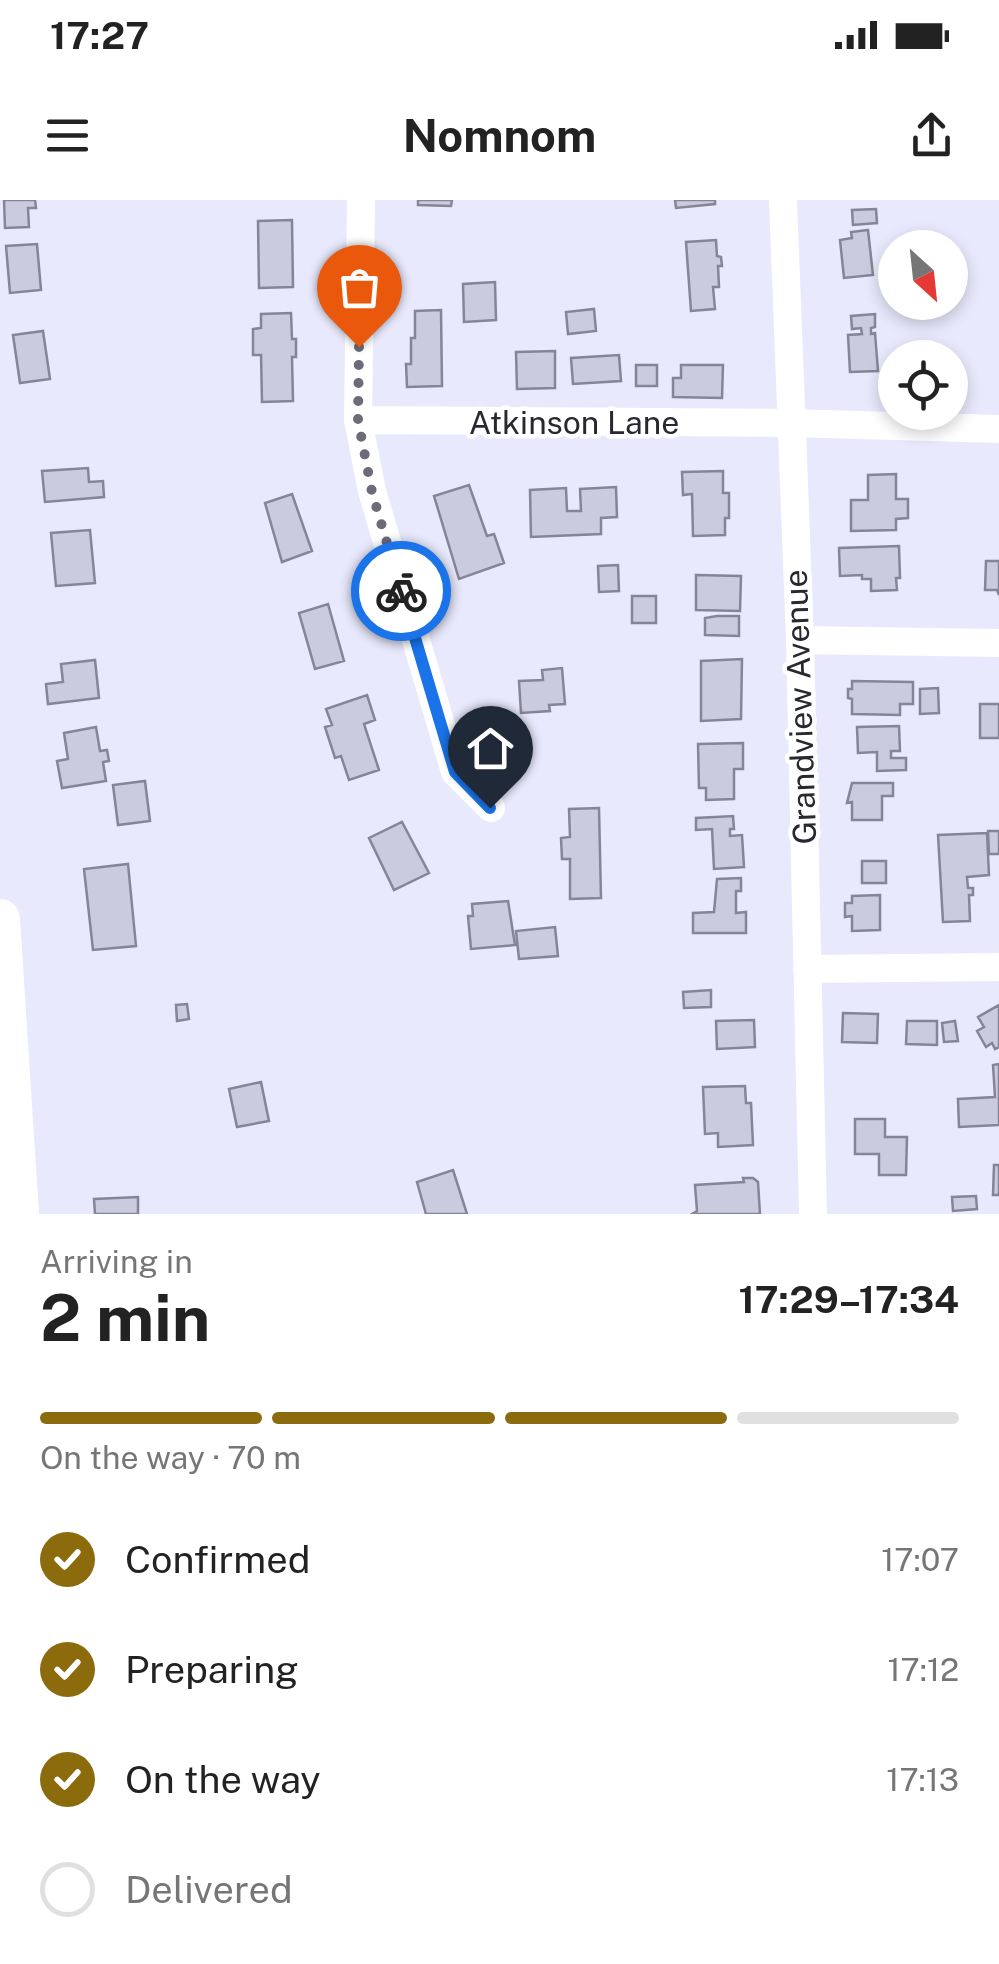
<!DOCTYPE html>
<meta charset="utf-8">
<style>
:root{--surface:#fff;--page:#f2f2f2;--text:#222;--muted:#767676;--line:#e0e0e0;--accent:#8c6b0d}
body{margin:0;font-family:"Public Sans",sans-serif;background:var(--page);color:var(--text);height:100vh;display:flex;flex-direction:column;font-size:38px;white-space:nowrap}
*{box-sizing:border-box;margin:0}
p{font-size:32px;color:var(--muted)}
.icon{flex:none;width:55px;height:55px;fill:none;stroke:currentColor;stroke-width:2;stroke-linecap:round;stroke-linejoin:round}
.map{position:relative;height:1014px;overflow:hidden}
.panel{display:flex;flex-direction:column;background:var(--surface);flex:1}
.panel>*{flex:none}
.needle{width:65px;rotate:153deg}
.controls{position:absolute;left:878px;top:30px;display:grid;gap:20px}
.controls a{display:grid;place-items:center;width:90px;height:90px;border-radius:50%;background:var(--surface);box-shadow:0 5px 15px #0003;font-size:50px}
.pin{position:absolute;display:grid;place-items:center;width:85px;height:85px;color:#fff;margin:-102px -42px;border-radius:50% 50% 50% 0;rotate:-45deg;box-shadow:0 0 10px #0007}
.pin .icon{rotate:45deg}
.courier{position:absolute;display:grid;place-items:center;width:100px;height:100px;margin:-50px;border:8px solid #1a73e8;border-radius:50%;background:#fff;color:#222;box-shadow:0 2px 12px #0007}
.summary em{font-style:normal;font-weight:700}
.summary div{display:flex;flex-direction:column-reverse}
.summary{display:flex;align-items:center;justify-content:space-between;height:170px;padding:0 40px}
h1{font-size:65px;font-weight:700;line-height:75px}
.bar{display:grid;grid-template-columns:repeat(4,1fr);gap:15px 10px;align-content:center;height:120px;padding:0 40px}
.bar i{height:12px;border-radius:8px;background:var(--line)}
.bar .on{background:var(--accent)}
.bar p{grid-column:span 4}
ol{padding:0 40px;list-style:none}
li{display:flex;align-items:center;gap:30px;height:110px}
li p{margin-inline-start:auto}
li .icon{padding:10px;border-radius:50%;background:var(--accent);color:#fff;stroke-width:4}
li:last-child{color:var(--muted)}
li i{width:55px;height:55px;border:5px solid var(--line);border-radius:50%}
.status{display:flex;justify-content:space-between;align-items:center;height:70px;padding:0 50px;background:var(--surface);direction:ltr}
.status svg{height:28px;fill:currentColor}
header{display:flex;justify-content:space-between;align-items:center;height:130px;padding:0 40px;background:var(--surface);font-size:45px;font-weight:700}
.map>svg:first-child{display:block}
.building{fill:#cacbde;stroke:#858597;stroke-width:2.5}
.lines{fill:none;stroke-linecap:round;stroke-linejoin:round}
.minor{stroke:#fff;stroke-width:28}
.secondary{stroke:#fff;stroke-width:40}
.done{stroke:#6b6c77;stroke-width:10;stroke-dasharray:0 18}
.route{stroke:#1a73e8;stroke-width:12}
.labels{text-anchor:middle;dominant-baseline:central;stroke-width:9;stroke-linejoin:round;paint-order:stroke}
.street-label{font-size:32px;fill:#282830;stroke:#fff}
</style>
<div class="status"><b>17:27</b><svg viewBox="0 0 49 12"><path d="M0 12V9h3v3zM5 12V6h3v6zM10 12V3h3v9zM15 12V0h3v12zM26 1h20v11H26zM47 4h2v5h-2z"/></svg></div>
<header><svg class="icon" aria-label="menu" viewBox="0 0 24 24"><path d="M4 6h16M4 12h16M4 18h16"/></svg>Nomnom<svg class="icon" aria-label="share" viewBox="0 0 24 24"><path d="M12 15V3M7 8l5-5 5 5M5 13v7h14v-7"/></svg></header>
<div class="map">
<svg width="999" height="1014" viewBox="0 0 999 1014">
<rect width="100%" height="100%" fill="#e8e9fc"/>
<!-- building -->
<path class="building" d="M 4,0 L 35,0 L 36,8 L 28,8 L 29,27 L 5,28 Z
M 418,0 L 452,0 L 451,6 L 418,5 Z
M 675,0 L 715,0 L 715,4 L 676,8 Z
M 876,9 L 877,23 L 853,25 L 852,10 Z
M 292,20 L 293,87 L 259,88 L 258,21 Z
M 868,30 L 873,75 L 844,78 L 840,40 L 852,38 L 851,32 Z
M 716,40 L 717,56 L 721,57 L 722,66 L 718,66 L 719,87 L 713,87 L 715,109 L 691,111 L 686,42 Z
M 37,44 L 41,90 L 10,93 L 6,46 Z
M 495,82 L 496,120 L 464,122 L 463,84 Z
M 594,109 L 596,131 L 568,134 L 566,112 Z
M 441,110 L 442,186 L 407,187 L 406,164 L 411,164 L 411,138 L 415,138 L 415,111 Z
M 291,113 L 292,139 L 296,139 L 296,157 L 292,157 L 293,201 L 262,202 L 261,155 L 253,155 L 253,129 L 261,128 L 261,114 Z
M 875,114 L 875,127 L 871,128 L 871,134 L 875,133 L 878,171 L 850,172 L 848,135 L 862,134 L 861,128 L 852,129 L 851,116 Z
M 43,131 L 50,179 L 20,183 L 13,135 Z
M 555,151 L 555,188 L 517,189 L 516,152 Z
M 619,155 L 621,181 L 573,184 L 571,158 Z
M 636,165 L 657,165 L 657,186 L 636,186 Z
M 681,165 L 723,165 L 722,198 L 673,197 L 673,178 L 681,178 Z
M 88,268 L 89,282 L 103,281 L 104,297 L 45,302 L 42,271 Z
M 723,271 L 723,293 L 729,293 L 729,318 L 725,318 L 725,335 L 693,336 L 692,294 L 683,295 L 682,272 Z
M 896,274 L 896,299 L 908,299 L 908,318 L 896,319 L 896,330 L 851,331 L 851,300 L 868,300 L 868,275 Z
M 469,285 L 487,336 L 494,334 L 504,363 L 459,379 L 434,296 Z
M 616,287 L 617,317 L 601,318 L 601,334 L 531,337 L 530,290 L 566,288 L 567,311 L 581,311 L 580,289 Z
M 292,294 L 312,351 L 282,362 L 265,303 Z
M 90,330 L 95,383 L 56,386 L 51,333 Z
M 899,346 L 900,378 L 896,378 L 897,390 L 871,391 L 871,379 L 862,379 L 862,375 L 840,376 L 839,348 Z
M 986,361 L 999,361 L 999,395 L 997,390 L 985,390 Z
M 618,365 L 619,391 L 599,392 L 598,366 Z
M 696,375 L 741,376 L 740,411 L 696,410 Z
M 632,396 L 656,396 L 656,423 L 632,423 Z
M 328,404 L 344,461 L 315,469 L 299,413 Z
M 717,416 L 739,416 L 739,436 L 705,435 L 705,418 Z
M 742,459 L 741,519 L 701,521 L 701,461 Z
M 95,460 L 99,498 L 48,504 L 46,484 L 63,482 L 61,464 Z
M 562,468 L 565,504 L 549,505 L 550,511 L 521,513 L 519,481 L 543,480 L 542,470 Z
M 852,481 L 913,482 L 913,504 L 900,504 L 900,515 L 852,514 L 852,499 L 848,498 L 848,489 L 852,489 Z
M 938,488 L 939,513 L 920,514 L 920,489 Z
M 367,495 L 375,520 L 364,524 L 379,570 L 349,580 L 341,556 L 335,558 L 325,527 L 332,525 L 326,509 Z
M 980,504 L 999,504 L 999,538 L 980,538 Z
M 899,526 L 900,551 L 891,551 L 891,558 L 906,558 L 906,570 L 877,571 L 877,552 L 858,553 L 857,527 Z
M 96,527 L 100,551 L 107,550 L 109,561 L 103,562 L 106,581 L 62,588 L 57,561 L 68,559 L 64,533 Z
M 743,543 L 743,569 L 734,569 L 734,599 L 706,600 L 706,588 L 699,588 L 698,544 Z
M 145,581 L 150,621 L 118,625 L 113,585 Z
M 852,583 L 893,583 L 893,596 L 882,596 L 882,620 L 852,620 L 852,602 L 847,603 Z
M 599,608 L 601,698 L 570,699 L 570,659 L 562,659 L 561,638 L 570,637 L 569,609 Z
M 733,616 L 734,629 L 730,629 L 730,636 L 742,635 L 744,667 L 714,669 L 712,629 L 696,630 L 696,618 Z
M 402,622 L 429,673 L 394,690 L 369,638 Z
M 988,631 L 999,631 L 999,654 L 989,654 Z
M 987,633 L 989,675 L 967,677 L 968,688 L 973,688 L 973,695 L 969,695 L 970,721 L 943,722 L 938,635 Z
M 862,661 L 886,661 L 886,683 L 862,683 Z
M 128,664 L 136,746 L 93,750 L 84,669 Z
M 741,678 L 741,691 L 736,691 L 736,713 L 746,712 L 746,733 L 693,733 L 693,713 L 714,712 L 717,679 Z
M 880,695 L 880,730 L 852,731 L 852,716 L 845,717 L 845,703 L 852,703 L 852,696 Z
M 508,701 L 515,745 L 471,749 L 468,716 L 473,716 L 472,704 Z
M 555,727 L 558,756 L 519,759 L 516,731 Z
M 711,790 L 711,807 L 684,808 L 683,792 Z
M 187,804 L 189,819 L 177,821 L 176,805 Z
M 999,805 L 999,847 L 995,849 L 992,843 L 986,847 L 977,831 L 984,827 L 978,817 Z
M 843,813 L 878,814 L 877,843 L 842,842 Z
M 754,820 L 755,847 L 717,849 L 716,821 Z
M 907,821 L 937,821 L 937,845 L 906,844 Z
M 955,821 L 958,841 L 944,842 L 942,823 Z
M 999,864 L 999,925 L 959,927 L 958,899 L 995,897 L 993,865 Z
M 261,882 L 269,921 L 237,927 L 229,889 Z
M 745,886 L 746,903 L 751,903 L 753,945 L 718,947 L 718,933 L 705,934 L 703,887 Z
M 855,919 L 885,919 L 885,937 L 907,937 L 906,975 L 879,975 L 879,954 L 855,954 Z
M 994,965 L 999,965 L 999,995 L 993,995 Z
M 453,970 L 467,1014 L 426,1014 L 417,982 Z
M 743,978 L 753,978 L 758,982 L 760,1014 L 692,1014 L 697,1011 L 695,985 L 744,982 Z
M 976,996 L 977,1009 L 953,1011 L 952,997 Z
M 138,997 L 138,1014 L 95,1014 L 94,999 Z"/>
<g class="lines">
<!-- minor -->
<path class="minor" d="M 361,0 L 358,220 L 372,291 L 455,572 L 491,608
M 783,0 L 800,440 L 813,1014
M 358,220 L 790,223 L 999,229
M 800,440 L 999,443
M 807,769 L 999,767"/>
<!-- secondary -->
<path class="secondary" d="M 0,719 L 19,1014"/>
</g>
<g class="lines">
<!-- done -->
<path class="done" d="M 359,147 L 358,220 L 372,292 L 401,391"/>
<!-- route -->
<path class="route" d="M 401,391 L 455,572 L 490,608"/>
</g>
<g class="labels">
<!-- street labels -->
<g class="street-label">
<text x="574" y="222">Atkinson Lane</text>
<text transform="translate(800 507) rotate(-92)">Grandview Avenue</text>
</g>
</g>
</svg>
<div class="controls">
<a><svg class="needle" viewBox="-14 -14 28 28"><path d="M0-13l5 13h-10z" fill="#e53935"/><path d="M0 13l5-13h-10z" fill="#767676"/></svg></a>
<a><svg class="icon" aria-label="locate" viewBox="0 0 24 24"><circle cx="12" cy="12" r="6"/><path d="M12 2v4M12 18v4M2 12h4M18 12h4"/></svg></a>
</div>
<div class="pin" style="left:359px;top:147px;background:#ea580c"><svg class="icon" aria-label="bag" viewBox="0 0 24 24"><path d="M5 8h14l-1 12H6zM9 8a3 3 0 0 1 6 0"/></svg></div>
<div class="pin" style="left:490px;top:608px;background:#1f2937"><svg class="icon" aria-label="home" viewBox="0 0 24 24"><path d="M3 11l9-7 9 7M6 9v11h12V9"/></svg></div>
<div class="courier" style="left:401px;top:391px"><svg class="icon" aria-label="bike" viewBox="0 0 24 24"><circle cx="6" cy="16" r="4"/><circle cx="18" cy="16" r="4"/><path d="M6 16l4-8h5l3 8M10 8l3 8H6M13 5h3"/></svg></div>
</div>
<section class="panel">
<div class="summary"><div><h1>2 min</h1><p>Arriving in</p></div><em>17:29–17:34</em></div>
<div class="bar"><i class="on"></i><i class="on"></i><i class="on"></i><i></i><p>On the way · 70 m</p></div>
<ol>
<li><svg class="icon" aria-label="check" viewBox="0 0 24 24"><path d="M5 12l5 5 9-10"/></svg>Confirmed<p>17:07</p></li>
<li><svg class="icon" aria-label="check" viewBox="0 0 24 24"><path d="M5 12l5 5 9-10"/></svg>Preparing<p>17:12</p></li>
<li><svg class="icon" aria-label="check" viewBox="0 0 24 24"><path d="M5 12l5 5 9-10"/></svg>On the way<p>17:13</p></li>
<li><i></i>Delivered</li>
</ol>
</section>
